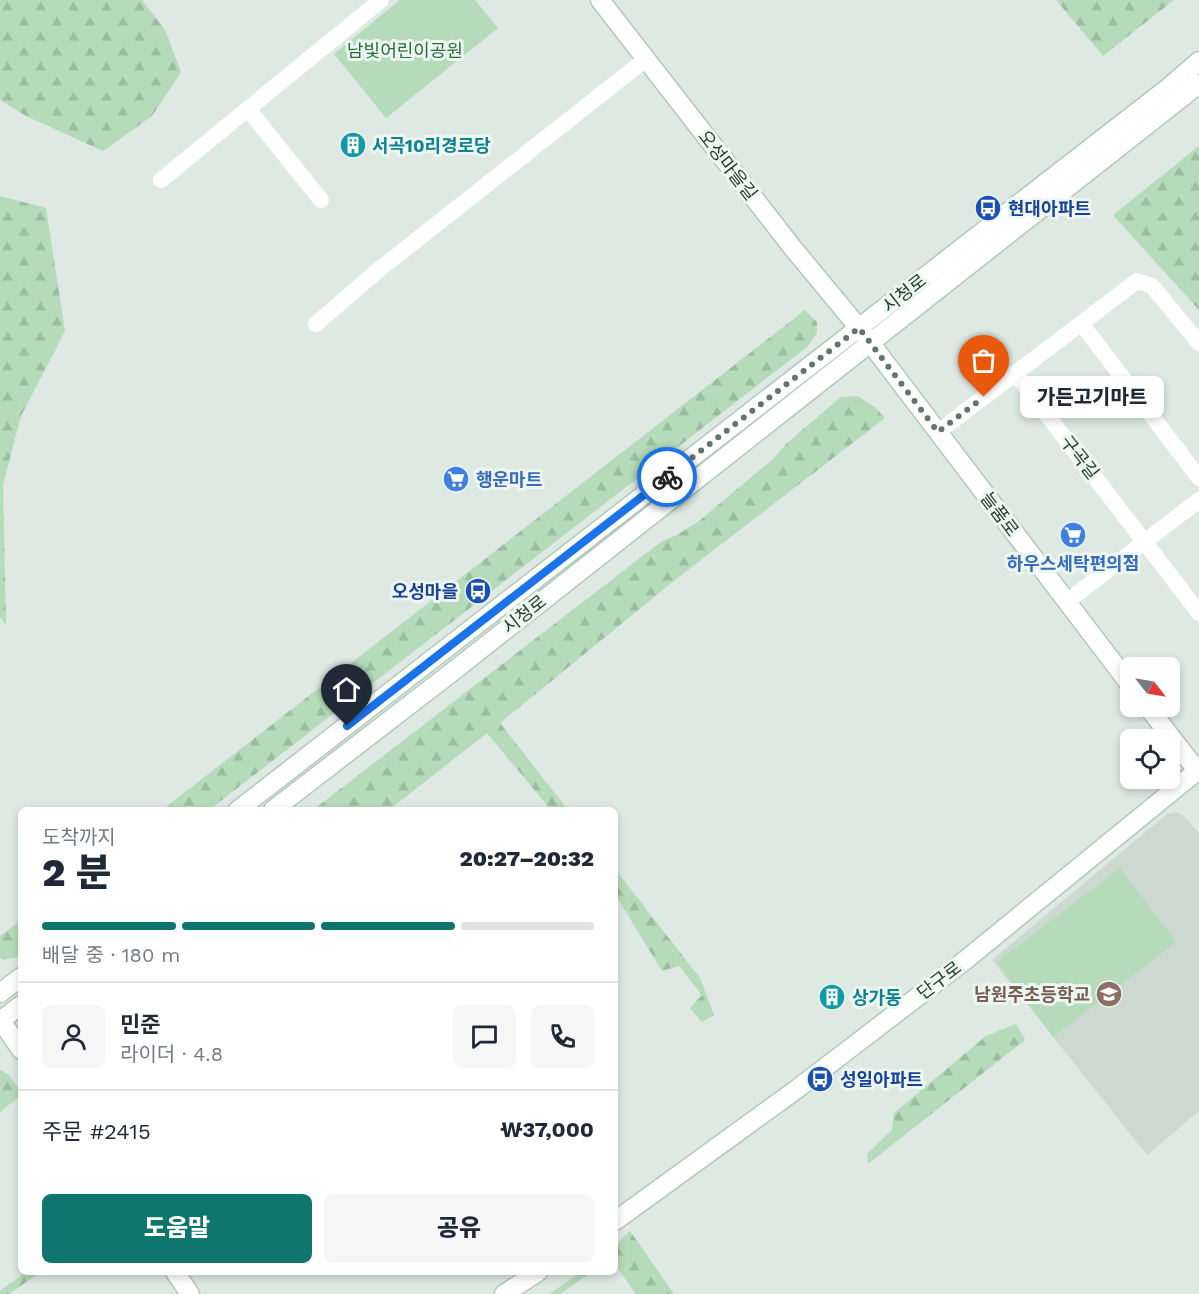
<!DOCTYPE html>
<html lang="ko">
<meta charset="utf-8">
<style>
:root{--surface:#fff;--page:#f6f6f7;--text:#1f2937;--muted:#747a83;--line:#e0e1e3;--accent:#0f766e}
body{margin:0;font-family:"Work Sans","Noto Sans KR",sans-serif;background:var(--page);color:var(--text);height:100vh;display:flex;flex-direction:column;font-size:22px;white-space:nowrap}
*{box-sizing:border-box;margin:0}
p{font-size:20px;color:var(--muted)}
.icon{flex:none;width:33px;height:33px;fill:none;stroke:currentColor;stroke-width:2;stroke-linecap:round;stroke-linejoin:round}
.map{position:relative;flex:1;overflow:hidden}
.details{position:absolute;left:18px;top:807px;width:600px;height:468px;display:flex;flex-direction:column;background:var(--surface);border-radius:9px;box-shadow:0 3px 9px #0003}
.details>*{flex:none}
.needle{width:39px;rotate:121deg}
.tools{position:absolute;left:1120px;top:657px;display:grid;gap:12px}
.tools a{display:grid;place-items:center;width:60px;height:60px;border-radius:9px;background:var(--surface);box-shadow:0 3px 9px #0003;font-size:30px}
.pin{position:absolute;display:grid;place-items:center;width:51px;height:51px;color:#fff;margin:-62px -26px;border-radius:50% 50% 50% 0;rotate:-45deg;box-shadow:0 0 6px #0007}
.pin .icon{rotate:45deg}
.courier{position:absolute;display:grid;place-items:center;width:60px;height:60px;margin:-30px;border:4px solid #1a73e8;border-radius:50%;background:#fff;color:#222;box-shadow:0 2px 8px #0007}
.bubble{position:absolute;height:42px;border-radius:9px;background:var(--surface);box-shadow:0 3px 9px #0003;font-size:20px;font-weight:800;line-height:42px;text-align:center}
.headline em{font-style:normal;font-weight:800}
.headline div{display:flex;flex-direction:column-reverse}
.headline{display:flex;align-items:center;justify-content:space-between;height:102px;padding:0 24px}
h1{font-size:39px;font-weight:800;line-height:45px}
.bar{display:grid;grid-template-columns:repeat(4,1fr);gap:9px 6px;align-content:center;height:72px;padding:0 24px}
.bar i{height:8px;border-radius:4px;background:var(--line)}
.bar .active{background:var(--accent)}
.bar p{grid-column:span 4}
.line{display:flex;align-items:center;gap:15px;padding:0 24px;border-top:2px solid var(--line)}
.line div{flex:1}
.round{display:grid;place-items:center;flex:none;width:63px;height:63px;border-radius:9px;background:var(--page)}
.primary-button{display:flex;gap:12px;margin-top:auto;padding:12px 24px}
.primary-button a{flex:1;height:69px;border-radius:9px;background:var(--accent);color:#fff;font-size:24px;font-weight:800;line-height:69px;text-align:center}
.primary-button a+a{background:var(--page);color:var(--text)}
.map>svg:first-child{display:block}
.built{fill:#cbd9d1}
.green{fill:#b5dbba}
.forest{fill:url(#forest-firs)}
.lines{fill:none;stroke-linecap:round;stroke-linejoin:round}
.secondary-casing{stroke:#b0c9bc;stroke-width:21}
.street{stroke:#fff;stroke-width:16}
.secondary{stroke:#fff;stroke-width:18}
.done{stroke:#62766d;stroke-width:6;stroke-dasharray:0 10.8}
.route{stroke:#1a73e8;stroke-width:8}
.labels{text-anchor:middle;dominant-baseline:central;stroke-width:6;stroke-linejoin:round;paint-order:stroke}
.park-label{font-size:18px;fill:#296f3a;stroke:#edf6f0}
.culture-label{font-size:18px;font-weight:bold;fill:#0d838f;stroke:#edf6f0;text-anchor:start}
.street-label{font-size:18px;fill:#1f382e;stroke:#edf6f0}
.transit-label{font-size:18px;font-weight:bold;fill:#164399;stroke:#edf6f0;text-anchor:start}
.shop-label{font-size:18px;font-weight:bold;fill:#366cbe;stroke:#edf6f0;text-anchor:start}
.education-label{font-size:18px;font-weight:bold;fill:#785e54;stroke:#edf6f0;text-anchor:end}
</style>
<div class="map">
<svg width="1199" height="1294" viewBox="0 0 1199 1294">
<defs>
<pattern id="forest-firs" width="22" height="20" patternUnits="userSpaceOnUse" patternTransform="scale(1.5)"><rect width="22" height="20" fill="#b5dbba"/><path d="M5 1l3.5 6h-7zM16 11l3.5 6h-7z" fill="#9bbda0"/></pattern>
</defs>
<rect width="100%" height="100%" fill="#dde9e2"/>
<!-- built -->
<path class="built" d="M 1176,812 L 1183,815 L 1199,833 L 1199,1111 L 1147,1155 L 992,960 L 1167,814 Z"/>
<!-- green -->
<path class="green" d="M 400,0 L 475,0 L 498,28 L 386,118 L 334,54 Z
M 1120,868 L 1176,942 L 1053,1037 L 997,962 Z"/>
<!-- forest -->
<path class="forest" d="M 0,0 L 142,0 L 165,30 L 181,72 L 152,116 L 103,151 L 26,116 L 0,100 Z
M 1056,0 L 1174,0 L 1103,56 Z
M 1199,146 L 1199,310 L 1113,215 Z
M 0,196 L 46,208 L 65,331 L 21,416 L 3,485 L 6,625 L 0,617 Z
M 805,310 L 817,322 L 817,333 L 807,347 L 209,810 L 162,810 Z
M 857,396 L 876,408 L 885,418 L 675,580 L 500,723 L 568,810 L 551,810 L 487,733 L 389,810 L 313,810 L 662,541 L 677,535 L 699,521 L 773,459 L 787,443 L 841,397 Z
M 615,869 L 700,978 L 714,1015 L 702,1022 L 690,1008 L 702,995 L 679,966 L 662,971 L 615,894 Z
M 21,920 L 21,956 L 4,960 L 0,958 L 0,936 Z
M 1016,1024 L 1025,1040 L 868,1164 L 867,1154 L 892,1130 L 894,1113 L 986,1036 Z
M 0,1070 L 8,1074 L 21,1092 L 21,1095 L 0,1112 Z
M 630,1231 L 674,1294 L 636,1294 L 615,1265 L 615,1245 Z
M 26,1272 L 41,1272 L 9,1294 L 0,1294 L 0,1291 Z
M 581,1272 L 592,1272 L 560,1294 L 549,1294 Z"/>
<g class="lines">
<defs>
<path id="secondary" d="M 600,0 L 792,247 L 859,328 L 1131,686
M 1147,706 L 1199,773
M 238,810 L 1169,87 L 1199,61
M 273,810 L 447,676 L 1199,84
M 0,993 L 21,977
M 0,1019 L 21,1050
M 0,1021 L 21,1005
M 615,1221 L 797,1089 L 963,962 L 1197,771
M 175,1272 L 190,1294
M 504,1294 L 538,1272"/>
</defs>
<!-- secondary casing -->
<use href="#secondary" class="secondary-casing"/>
<!-- street -->
<path class="street" d="M 248,109 L 321,200
M 161,180 L 381,0
M 1081,323 L 1199,478
M 316,324 L 376,272 L 646,59
M 1015,373 L 1199,613
M 938,432 L 1137,281 L 1152,286 L 1199,343
M 1068,601 L 1199,500"/>
<!-- secondary -->
<use href="#secondary" class="secondary"/>
</g>
<g class="lines">
<!-- done -->
<path class="done" d="M 667,477 L 859,328 L 938,432 L 984,397"/>
<!-- route -->
<path class="route" d="M 347,726 L 667,477"/>
</g>
<!-- icons -->
<defs>
<symbol id="building-disc" viewBox="-11 -11 22 22"><circle r="9.5" fill="#0f9aa8" stroke="#edf6f0"/><path d="M-4-6H4V6H1V3H-1V6H-4ZM-2.5-4.3h1.7v1.8h-1.7ZM.8-4.3h1.7v1.8H.8ZM-2.5-1h1.7V.8h-1.7ZM.8-1h1.7V.8H.8Z" fill="#fff"/></symbol>
<symbol id="bus-disc" viewBox="-11 -11 22 22"><circle r="9.5" fill="#1a4fb4" stroke="#edf6f0"/><path d="M-5-6H5V4H4V6H2V4H-2V6H-4V4H-5ZM-3.5-4V0h7V-4ZM-3.5 1.2v1.5H-2V1.2ZM2 1.2v1.5H3.5V1.2Z" fill="#fff"/></symbol>
<symbol id="supermarket-disc" viewBox="-11 -11 22 22"><circle r="9.5" fill="#3f7fe0" stroke="#edf6f0"/><path d="M-6-5.5h2.5l.6 2H6L4.5 2H-2.5L-4.4-4H-6ZM-1.5 3.2a1.3 1.3 0 1 0 .1 0ZM3 3.2a1.3 1.3 0 1 0 .1 0Z" fill="#fff"/></symbol>
<symbol id="school-disc" viewBox="-11 -11 22 22"><circle r="9.5" fill="#8d6e63" stroke="#edf6f0"/><path d="M0-5L7-2L0 1L-7-2ZM-4 1L0 2.5L4 1V4Q0 6-4 4Z" fill="#fff"/></symbol>
</defs>
<g fill-rule="evenodd">
<use href="#building-disc" x="338" y="130" width="30" height="30"/>
<use href="#bus-disc" x="973" y="193" width="30" height="30"/>
<use href="#supermarket-disc" x="441" y="464" width="30" height="30"/>
<use href="#supermarket-disc" x="1058" y="520" width="30" height="30"/>
<use href="#bus-disc" x="463" y="576" width="30" height="30"/>
<use href="#school-disc" x="1094" y="979" width="30" height="30"/>
<use href="#building-disc" x="817" y="982" width="30" height="30"/>
<use href="#bus-disc" x="805" y="1064" width="30" height="30"/>
</g>
<g class="labels">
<!-- park labels -->
<g class="park-label">
<text x="405" y="50">남빛어린이공원</text>
</g>
<!-- culture labels -->
<g class="culture-label">
<text x="372" y="145">서곡10리경로당</text>
<text x="852" y="997">상가동</text>
</g>
<!-- street labels -->
<g class="street-label">
<text transform="translate(728 165) rotate(52)">오성마을길</text>
<text transform="translate(904 293) rotate(-38)">시청로</text>
<text transform="translate(1080 457) rotate(52)">구곡길</text>
<text transform="translate(1000 514) rotate(53)">늘품로</text>
<text transform="translate(524 614) rotate(-38)">시청로</text>
<text transform="translate(939 980) rotate(-37)">단구로</text>
</g>
<!-- transit labels -->
<g class="transit-label">
<text x="1008" y="208">현대아파트</text>
<text x="458" y="591" text-anchor="end">오성마을</text>
<text x="840" y="1079">성일아파트</text>
</g>
<!-- shop labels -->
<g class="shop-label">
<text x="476" y="479">행운마트</text>
<text x="1073" y="563" text-anchor="middle">하우스세탁편의점</text>
</g>
<!-- education labels -->
<g class="education-label">
<text x="1090" y="994">남원주초등학교</text>
</g>
</g>
</svg>
<div class="tools">
<a><svg class="needle" viewBox="-14 -14 28 28"><path d="M0-13l5 13h-10z" fill="#e53935"/><path d="M0 13l5-13h-10z" fill="#747a83"/></svg></a>
<a><svg class="icon" aria-label="locate" viewBox="0 0 24 24"><circle cx="12" cy="12" r="6"/><path d="M12 2v4M12 18v4M2 12h4M18 12h4"/></svg></a>
</div>
<div class="pin" style="left:984px;top:397px;background:#ea580c"><svg class="icon" aria-label="bag" viewBox="0 0 24 24"><path d="M5 8h14l-1 12H6zM9 8a3 3 0 0 1 6 0"/></svg></div>
<div class="pin" style="left:347px;top:726px;background:#1f2937"><svg class="icon" aria-label="home" viewBox="0 0 24 24"><path d="M3 11l9-7 9 7M6 9v11h12V9"/></svg></div>
<div class="courier" style="left:667px;top:477px"><svg class="icon" aria-label="bike" viewBox="0 0 24 24"><circle cx="6" cy="16" r="4"/><circle cx="18" cy="16" r="4"/><path d="M6 16l4-8h5l3 8M10 8l3 8H6M13 5h3"/></svg></div>
<div class="bubble" style="left:1020px;top:376px;width:144px">가든고기마트</div>
<section class="details">
<div class="headline"><div><h1>2 분</h1><p>도착까지</p></div><em>20:27–20:32</em></div>
<div class="bar"><i class="active"></i><i class="active"></i><i class="active"></i><i></i><p>배달 중 · 180 m</p></div>
<div class="line" style="height:108px"><a class="round"><svg class="icon" aria-label="person" viewBox="0 0 24 24"><circle cx="12" cy="8" r="4"/><path d="M4 21q1-7 8-7t8 7"/></svg></a><div><b>민준</b><p>라이더 · 4.8</p></div><a class="round"><svg class="icon" aria-label="chat" viewBox="0 0 24 24"><path d="M4 5h16v11H9l-5 4z"/></svg></a><a class="round"><svg class="icon" aria-label="phone" viewBox="0 0 24 24"><path d="M5 4h4l2 5-3 2q2 4 5 5l2-3 5 2v4C11 20 4 13 5 4z"/></svg></a></div>
<div class="line" style="height:78px"><div>주문 #2415</div><b>₩37,000</b></div>
<div class="primary-button"><a>도움말</a><a>공유</a></div>
</section>
</div>
